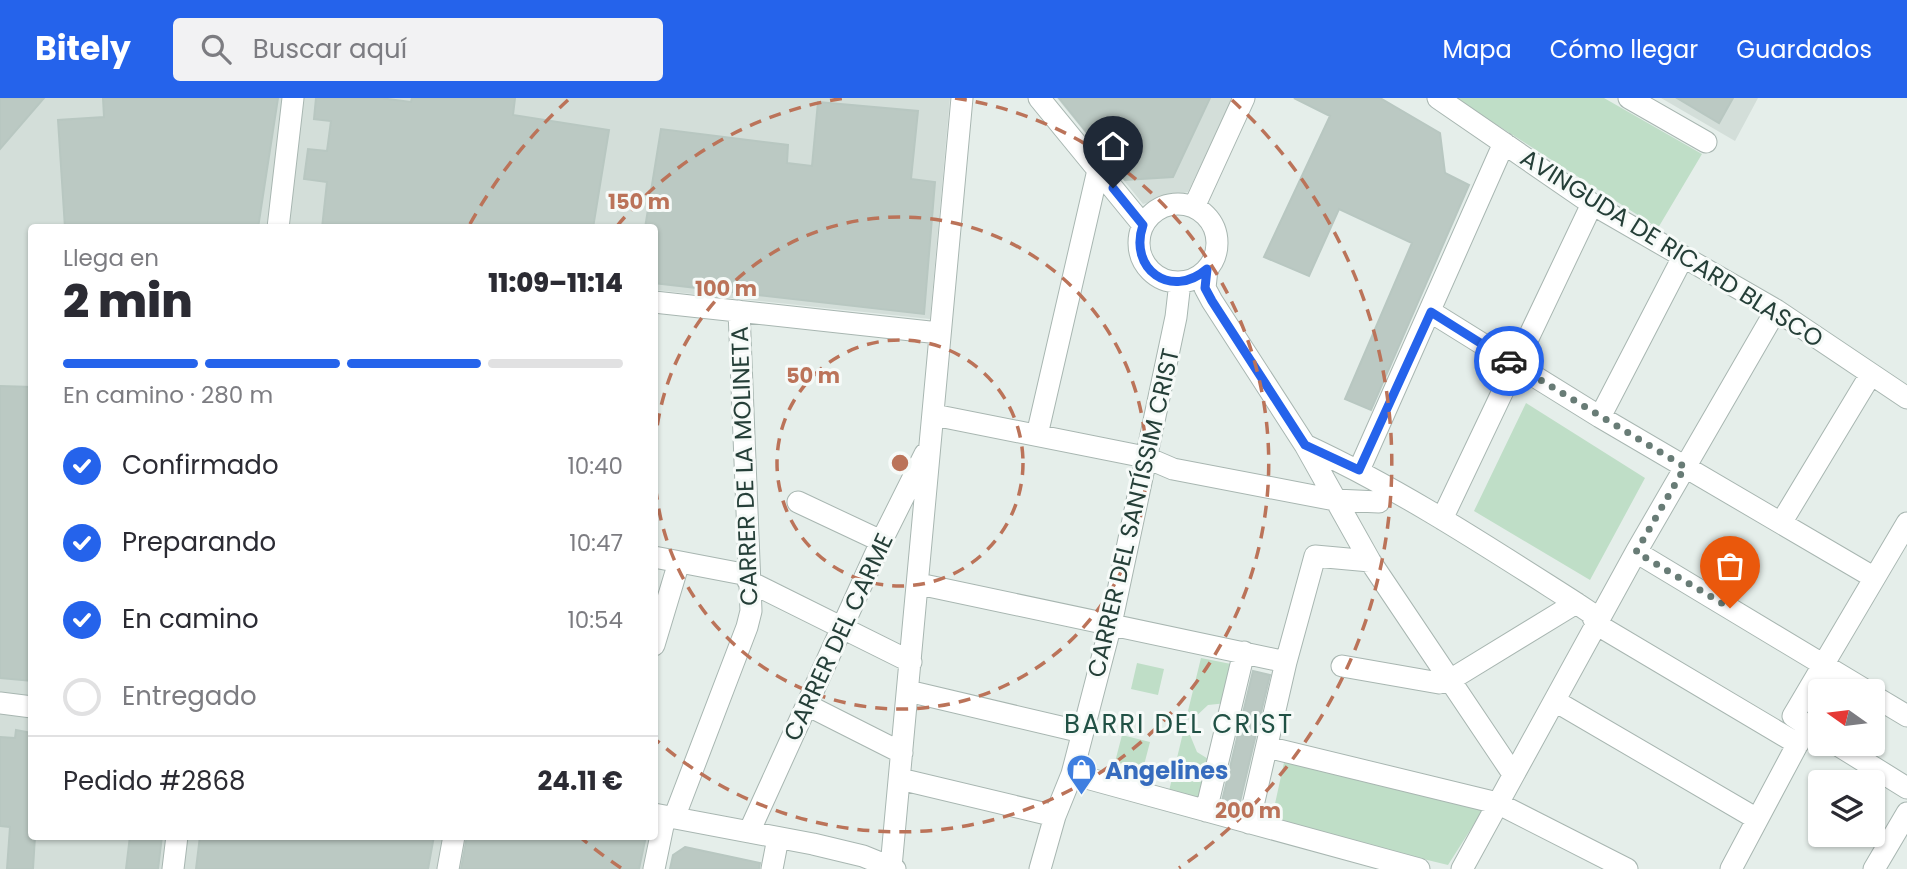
<!DOCTYPE html>
<html lang="es">
<meta charset="utf-8">
<style>
:root{--surface:#fff;--page:#f2f2f3;--text:#2b2b33;--muted:#7c7c81;--line:#e1e1e2;--accent:#2563eb}
body{margin:0;font-family:Poppins,sans-serif;background:var(--page);color:var(--text);height:100vh;display:flex;flex-direction:column;font-size:26px;white-space:nowrap}
*{box-sizing:border-box;margin:0}
p{font-size:23px;color:var(--muted)}
.icon{flex:none;width:38px;height:38px;fill:none;stroke:currentColor;stroke-width:2;stroke-linecap:round;stroke-linejoin:round}
.map{position:relative;flex:1;overflow:hidden}
.details{position:absolute;left:28px;top:126px;width:630px;height:616px;display:flex;flex-direction:column;background:var(--surface);border-radius:7px;box-shadow:0 2px 5px #0004}
.details>*{flex:none}
.needle{width:46px;rotate:284deg}
.tools{position:absolute;left:1808px;top:581px;display:grid;gap:14px}
.tools a{display:grid;place-items:center;width:77px;height:77px;border-radius:7px;background:var(--surface);box-shadow:0 2px 5px #0004;font-size:35px}
.pin{position:absolute;display:grid;place-items:center;width:60px;height:60px;color:#fff;margin:-72px -30px;border-radius:50% 50% 50% 0;rotate:-45deg;box-shadow:0 0 7px #0007}
.pin .icon{rotate:45deg}
.courier{position:absolute;display:grid;place-items:center;width:70px;height:70px;margin:-35px;border:5px solid #2563eb;border-radius:50%;background:#fff;color:#222;box-shadow:0 2px 9px #0007}
.summary em{font-style:normal;font-weight:800}
.summary div{display:flex;flex-direction:column-reverse}
.summary{display:flex;align-items:center;justify-content:space-between;height:119px;padding:0 35px}
h1{font-size:46px;font-weight:800;line-height:52px}
.bar{display:grid;grid-template-columns:repeat(4,1fr);gap:10px 7px;align-content:center;height:84px;padding:0 35px}
.bar i{height:9px;border-radius:5px;background:var(--line)}
.bar .active{background:var(--accent)}
.bar p{grid-column:span 4}
.line{display:flex;align-items:center;gap:18px;padding:0 35px;border-top:2px solid var(--line)}
.line div{flex:1}
ol{padding:0 35px;list-style:none}
li{display:flex;align-items:center;gap:21px;height:77px}
li p{margin-inline-start:auto}
li .icon{padding:7px;border-radius:50%;background:var(--accent);color:#fff;stroke-width:4}
li:last-child{color:var(--muted)}
li i{width:38px;height:38px;border:4px solid var(--line);border-radius:50%}
header{display:flex;align-items:center;gap:42px;box-sizing:border-box;height:98px;padding:0 35px;background:var(--accent);color:#fff}
header strong{font-size:33px}
nav{display:flex;gap:38px;margin-inline-start:auto;font-size:24px}
.search{width:490px;height:63px;background:var(--page);display:flex;align-items:center;gap:18px;box-sizing:border-box;padding:0 24px;border-radius:7px;color:var(--muted);font-size:26px}
.map>svg:first-child{display:block}
.built{fill:#d3ded9}
.green{fill:#bfdec7}
.building{fill:#bbc9c3;stroke:#b8c7c1;stroke-width:2}
.lines{fill:none;stroke-linecap:round;stroke-linejoin:round}
.minor-casing{stroke:#a8b6b1;stroke-width:23}
.minor{stroke:#fff;stroke-width:21}
.done{stroke:#687c76;stroke-width:7;stroke-dasharray:0 12.6}
.route{stroke:#2563eb;stroke-width:9}
.ring{fill:none;stroke:#bb7359;stroke-width:3.5;stroke-dasharray:12 9}
.labels{text-anchor:middle;dominant-baseline:central;stroke-width:6;stroke-linejoin:round;paint-order:stroke}
.street-label{font-size:24px;fill:#253f38;stroke:#f6faf8}
.shop-label{font-size:24px;font-weight:bold;fill:#366cbe;stroke:#f6faf8;text-anchor:start}
.neighbourhood-label{font-size:26px;letter-spacing:2px;fill:#215145;stroke:#f6faf8}
.centre{fill:#bb7359;stroke:#f6faf8;stroke-width:3.5}
.ring-label{font-size:21px;text-anchor:middle;font-weight:bold;fill:#bb7359;stroke:#f6faf8;stroke-width:6;stroke-linejoin:round;paint-order:stroke}
</style>
<header>
<strong>Bitely</strong>
<div class="search"><svg class="icon" aria-label="search" viewBox="0 0 24 24"><circle cx="10" cy="10" r="6"/><path d="M15 15l6 6"/></svg>Buscar aquí</div>
<nav><a>Mapa</a><a>Cómo llegar</a><a>Guardados</a></nav>
</header>
<div class="map">
<svg width="1907" height="771" viewBox="0 0 1907 771">
<rect width="100%" height="100%" fill="#e5eeea"/>
<!-- built -->
<path class="built" d="M 0,0 L 950,0 L 930,221 L 655,192 L 654,130 L 32,130 L 32,738 L 654,738 L 650,771 L 0,771 Z
M 1057,0 L 1233,0 L 1188,94 L 1143,106 Z
M 1661,0 L 1758,0 L 1735,43 Z"/>
<!-- green -->
<path class="green" d="M 1455,0 L 1604,0 L 1702,56 L 1658,130 Z
M 1526,305 L 1645,380 L 1590,482 L 1474,413 Z
M 1201,560 L 1236,567 L 1227,605 L 1208,607 L 1192,622 L 1186,621 Z
M 1137,565 L 1164,571 L 1158,597 L 1131,591 Z
M 1183,635 L 1190,637 L 1197,654 L 1213,664 L 1204,702 L 1169,693 Z
M 1122,637 L 1150,644 L 1143,671 L 1115,664 Z
M 1285,660 L 1483,712 L 1448,767 L 1271,724 Z"/>
<!-- building -->
<path class="building" d="M 0,0 L 44,0 L 0,51 Z
M 103,0 L 278,0 L 258,130 L 65,130 L 58,22 L 104,19 Z
M 316,0 L 380,0 L 411,4 L 412,0 L 515,0 L 513,17 L 609,32 L 593,130 L 322,130 L 327,84 L 304,81 L 308,51 L 327,53 L 331,23 L 314,21 Z
M 1059,0 L 1210,0 L 1173,79 L 1125,82 Z
M 1294,0 L 1380,0 L 1440,35 L 1445,75 L 1469,87 L 1371,312 L 1345,301 L 1412,145 L 1339,111 L 1309,178 L 1264,159 L 1330,18 Z
M 1677,0 L 1733,0 L 1719,25 Z
M 818,4 L 918,13 L 911,81 L 935,84 L 924,216 L 654,185 L 654,130 L 645,130 L 661,31 L 788,47 L 787,65 L 812,68 Z
M 0,288 L 32,289 L 32,583 L 0,580 Z
M 1253,573 L 1270,577 L 1239,708 L 1222,703 Z
M 16,632 L 32,635 L 32,738 L 35,738 L 33,771 L 7,771 L 10,729 L 0,728 L 0,639 L 15,640 Z
M 130,738 L 162,738 L 158,771 L 126,771 Z
M 200,738 L 434,738 L 428,771 L 196,771 Z
M 467,738 L 646,738 L 639,771 L 461,771 Z
M 685,749 L 760,765 L 759,771 L 670,771 L 673,757 Z"/>
<g class="lines">
<defs>
<path id="minor" d="M 1039,0 L 1143,127
M 1438,0 L 1592,106 L 1776,212 L 1907,300
M 1629,0 L 1706,44
M1139 145a39 39 0 1 1 78 0a39 39 0 1 1-78 0Z
M 1194,109 L 1244,0
M 278,130 L 293,0
M 1207,171 L 1205,190 L 1212,203 L 1305,347 L 1370,463 L 1513,676
M 654,204 L 939,235
M 1431,214 L 1600,319 L 1873,479
M 934,317 L 1145,359 L 1173,371 L 1335,402 L 1379,404
M 1600,319 L 1683,159
M 1037,337 L 1098,72
M 1305,347 C 1400,391 1488,449 1576,505 L 1591,515 L 1596,526 L 1798,646
M 1359,372 L 1504,45
M 798,404 L 881,443
M 1442,421 L 1592,106
M 1781,425 L 1871,276
M 1636,454 L 1867,593
M 654,459 L 748,477
M 748,483 L 911,564
M 919,486 L 1286,564
M 654,547 L 679,464
M 1342,568 L 1439,585 L 1450,582 L 1576,505
M 908,593 L 1082,634
M 1872,597 L 1907,618
M 1555,603 L 1757,721
M 0,605 L 32,609
M 807,607 L 902,655
M 1820,636 L 1793,618 L 1907,425
M 1836,646 L 1907,690
M 1267,649 L 1497,705 L 1627,771
M 1072,676 L 1419,771
M 900,681 L 1055,718
M 1206,713 L 1244,554
M 654,716 L 813,746 L 863,758 L 895,771
M 674,720 L 747,529 L 751,513 L 739,213
M 1249,725 L 1286,564 L 1315,458 L 1370,463
M 749,734 L 880,446 L 925,356
M 891,769 L 962,0
M 173,771 L 177,738
M 448,771 L 454,738
M 654,771 L 665,718
M 772,771 L 778,740
M 1040,771 L 1055,718 L 1072,676 L 1111,526 L 1176,219 L 1180,184
M 1462,771 L 1636,454 L 1776,212
M 1731,771 L 1804,634
M 1874,771 L 1907,715"/>
</defs>
<!-- minor casing -->
<use href="#minor" class="minor-casing"/>
<!-- minor -->
<use href="#minor" class="minor"/>
</g>
<g class="lines">
<!-- done -->
<path class="done" d="M 1509,263 L 1685,369 L 1636,454 L 1730,510"/>
<!-- route -->
<path class="route" d="M 1113,90 L 1143,127 C 1128,171 1171,202 1207,171 L 1205,190 L 1212,203 L 1305,347 L 1359,372 L 1431,214 L 1509,263"/>
</g>
<!-- distance rings -->
<g class="ring">
<circle cx="900" cy="365" r="123"/>
<path d="M655 348A246 246 0 1 1 655 382"/>
<path d="M617 128A369 369 0 0 1 845 0M955 0A369 369 0 1 1 655 641"/>
<path d="M621 770A492 492 0 0 1 580 739M470 126A492 492 0 0 1 568 2M1232 2A492 492 0 0 1 1179 770"/>
</g>
<!-- icons -->
<defs>
<symbol id="shop-pin" viewBox="-11 -11 22 30"><path d="M0 17L-7.5 6A9.5 9.5 0 1 1 7.5 6Z" fill="#3f7fe0" stroke="#f6faf8"/><path d="M-5-2.5h2.3a2.7 3.5 0 0 1 5.4 0H5L5.5 6h-11ZM-1.5-2.5h3a1.5 2.3 0 0 0-3 0Z" fill="#fff"/></symbol>
</defs>
<g fill-rule="evenodd">
<use href="#shop-pin" x="1064" y="654" width="35" height="47"/>
</g>
<g class="labels">
<!-- street labels -->
<g class="street-label">
<text transform="translate(1672 150) rotate(32)">AVINGUDA DE RICARD BLASCO</text>
<text transform="translate(744 368) rotate(-92)">CARRER DE LA MOLINETA</text>
<text transform="translate(1133 415) rotate(-77)">CARRER DEL SANTÍSSIM CRIST</text>
<text transform="translate(838 539) rotate(-65)">CARRER DEL CARME</text>
</g>
<!-- shop labels -->
<g class="shop-label">
<text x="1105" y="672">Angelines</text>
</g>
<!-- neighbourhood labels -->
<g class="neighbourhood-label">
<text x="1179" y="626">BARRI DEL CRIST</text>
</g>
</g>
<circle cx="900" cy="365" r="10" class="centre"/>
<g class="ring-label">
<text x="639" y="111">150 m</text>
<text x="726" y="198">100 m</text>
<text x="813" y="285">50 m</text>
<text x="1248" y="720">200 m</text>
</g>
</svg>
<div class="tools">
<a><svg class="needle" viewBox="-14 -14 28 28"><path d="M0-13l5 13h-10z" fill="#e53935"/><path d="M0 13l5-13h-10z" fill="#7c7c81"/></svg></a>
<a><svg class="icon" aria-label="layers" viewBox="0 0 24 24"><path d="M12 4l9 5-9 5-9-5zM3 14l9 5 9-5"/></svg></a>
</div>
<div class="pin" style="left:1730px;top:510px;background:#ea580c"><svg class="icon" aria-label="bag" viewBox="0 0 24 24"><path d="M5 8h14l-1 12H6zM9 8a3 3 0 0 1 6 0"/></svg></div>
<div class="pin" style="left:1113px;top:90px;background:#1f2937"><svg class="icon" aria-label="home" viewBox="0 0 24 24"><path d="M3 11l9-7 9 7M6 9v11h12V9"/></svg></div>
<div class="courier" style="left:1509px;top:263px"><svg class="icon" aria-label="car" viewBox="0 0 24 24"><path d="M5 17H2v-5l4-1 3-4h7l3 4 3 1v5h-3M9 17h6M6 11h13"/><circle cx="7" cy="17" r="2"/><circle cx="17" cy="17" r="2"/></svg></div>
<section class="details">
<div class="summary"><div><h1>2 min</h1><p>Llega en</p></div><em>11:09–11:14</em></div>
<div class="bar"><i class="active"></i><i class="active"></i><i class="active"></i><i></i><p>En camino · 280 m</p></div>
<ol>
<li><svg class="icon" aria-label="check" viewBox="0 0 24 24"><path d="M5 12l5 5 9-10"/></svg>Confirmado<p>10:40</p></li>
<li><svg class="icon" aria-label="check" viewBox="0 0 24 24"><path d="M5 12l5 5 9-10"/></svg>Preparando<p>10:47</p></li>
<li><svg class="icon" aria-label="check" viewBox="0 0 24 24"><path d="M5 12l5 5 9-10"/></svg>En camino<p>10:54</p></li>
<li><i></i>Entregado</li>
</ol>
<div class="line" style="height:91px"><div>Pedido #2868</div><b>24.11 €</b></div>
</section>
</div>
